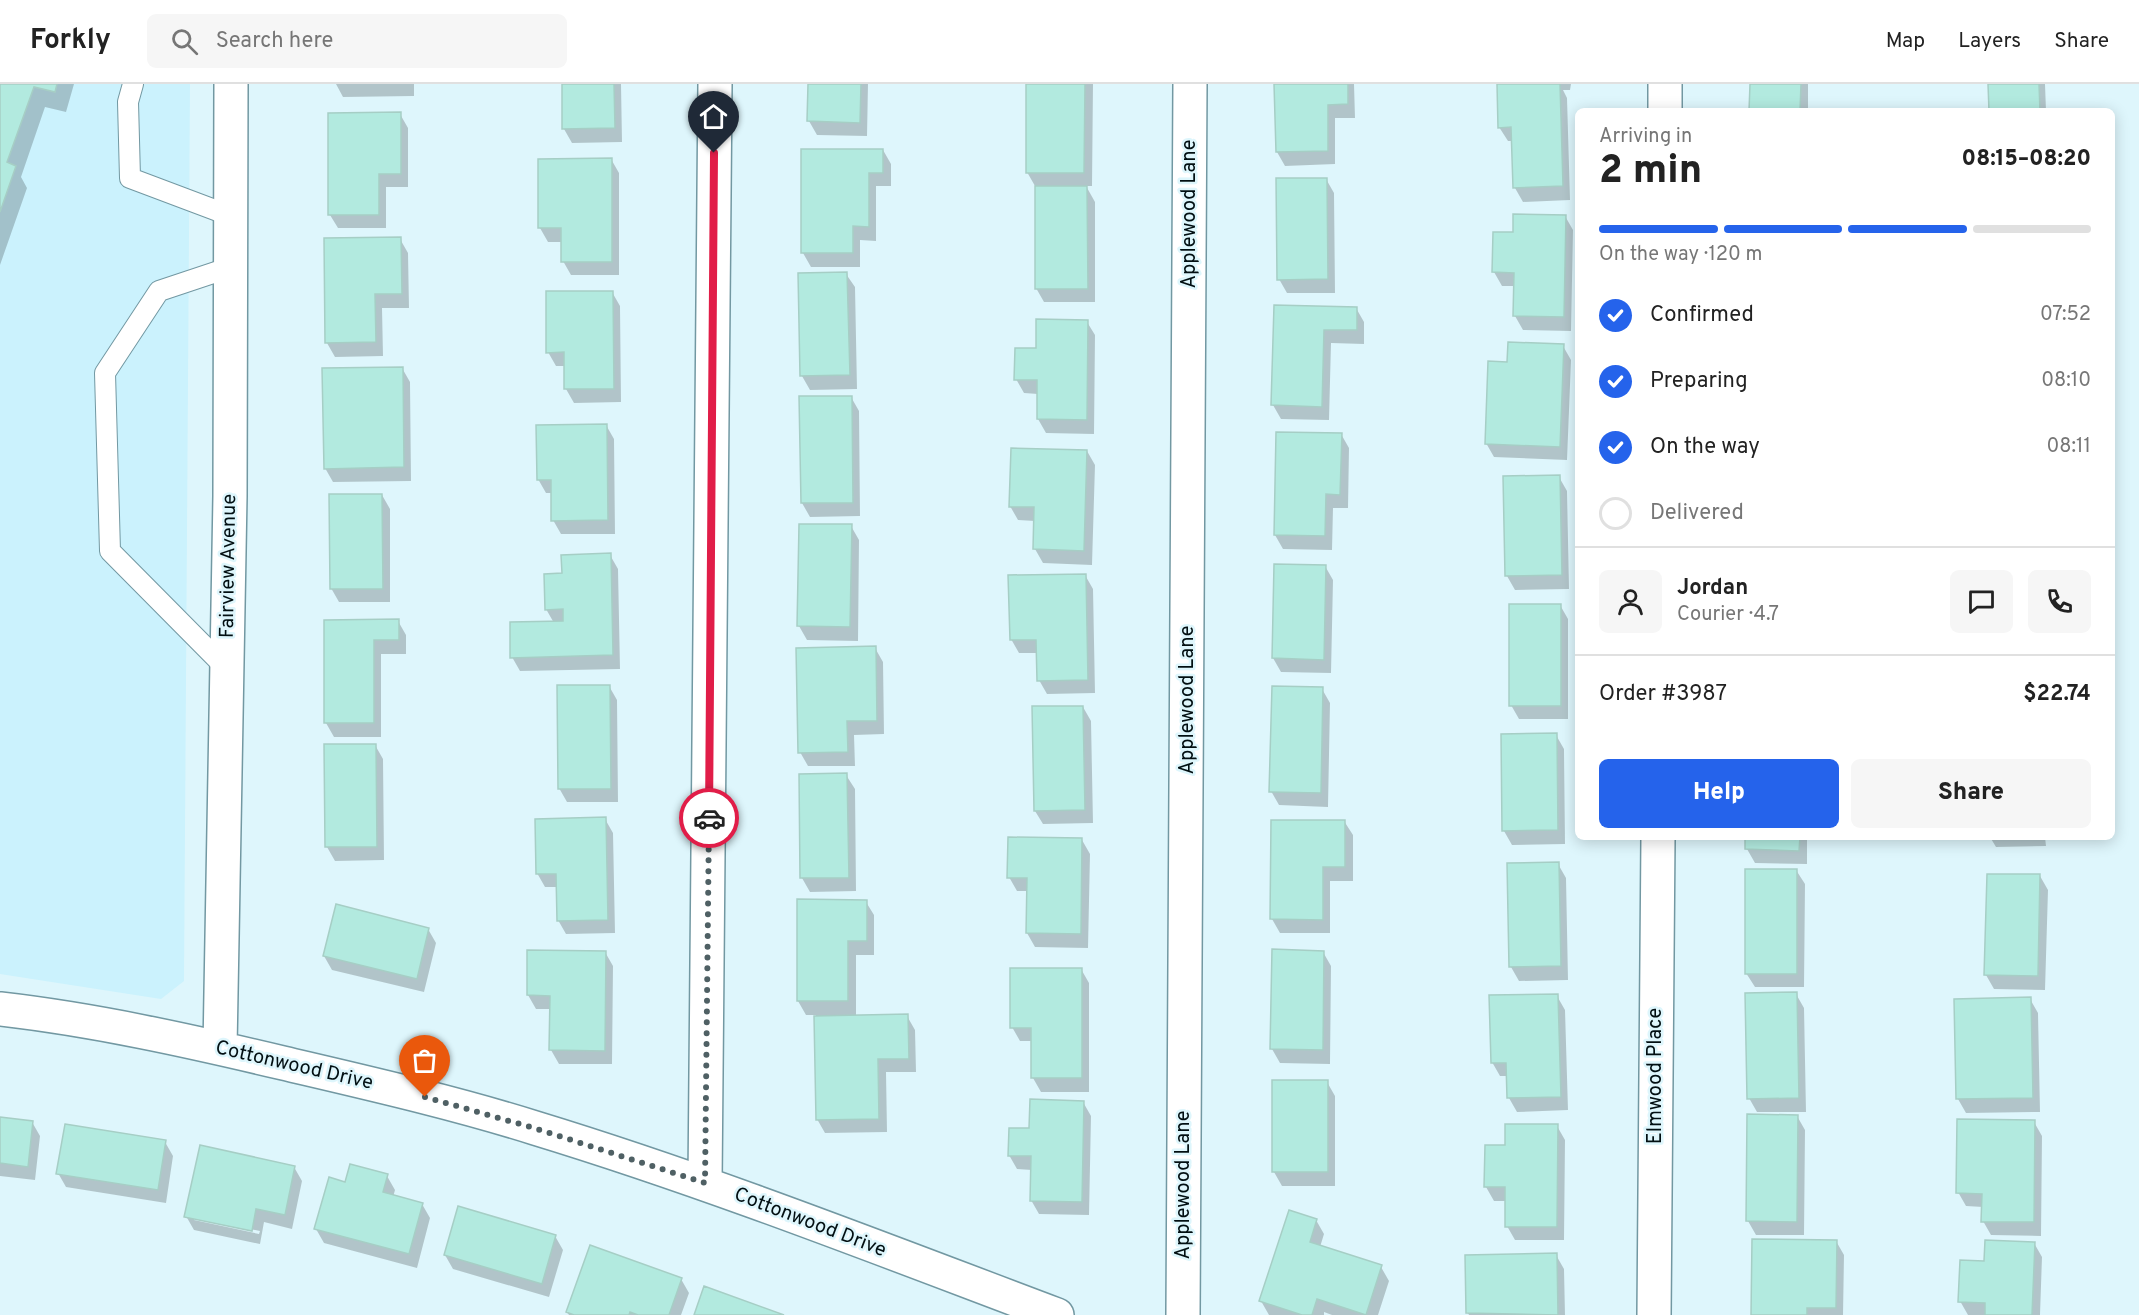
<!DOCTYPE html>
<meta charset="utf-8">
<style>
:root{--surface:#fff;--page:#f6f6f6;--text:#222;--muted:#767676;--line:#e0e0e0;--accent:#2563eb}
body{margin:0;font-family:Overpass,sans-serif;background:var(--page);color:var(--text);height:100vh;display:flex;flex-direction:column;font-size:22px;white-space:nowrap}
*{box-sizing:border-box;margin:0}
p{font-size:20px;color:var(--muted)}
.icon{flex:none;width:33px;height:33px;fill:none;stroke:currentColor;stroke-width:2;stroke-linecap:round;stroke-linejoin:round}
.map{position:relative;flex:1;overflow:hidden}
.side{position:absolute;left:1575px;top:24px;width:540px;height:732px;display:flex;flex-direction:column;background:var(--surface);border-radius:9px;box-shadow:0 3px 15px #0003}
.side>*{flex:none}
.pin{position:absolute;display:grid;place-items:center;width:51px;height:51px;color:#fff;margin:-62px -26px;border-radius:50% 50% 50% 0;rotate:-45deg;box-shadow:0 0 6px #0007}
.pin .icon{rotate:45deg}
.courier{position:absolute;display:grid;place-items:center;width:60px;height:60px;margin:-30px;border:4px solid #e11d48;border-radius:50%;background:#fff;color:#222;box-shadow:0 2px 8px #0007}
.summary em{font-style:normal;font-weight:800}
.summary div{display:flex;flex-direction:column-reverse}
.summary{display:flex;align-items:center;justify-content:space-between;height:102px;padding:0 24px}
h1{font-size:39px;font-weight:800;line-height:45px}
.bar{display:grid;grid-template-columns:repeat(4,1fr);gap:9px 6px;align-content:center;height:72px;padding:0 24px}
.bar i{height:8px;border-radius:4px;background:var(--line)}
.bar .selected{background:var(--accent)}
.bar p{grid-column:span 4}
.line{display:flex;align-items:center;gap:15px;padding:0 24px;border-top:2px solid var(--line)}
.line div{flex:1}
.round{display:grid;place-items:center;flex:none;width:63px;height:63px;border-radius:9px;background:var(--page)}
ol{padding:0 24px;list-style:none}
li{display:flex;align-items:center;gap:18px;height:66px}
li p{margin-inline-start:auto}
li .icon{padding:6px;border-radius:50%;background:var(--accent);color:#fff;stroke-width:4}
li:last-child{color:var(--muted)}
li i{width:33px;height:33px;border:3px solid var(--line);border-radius:50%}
.action{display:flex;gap:12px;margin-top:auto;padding:12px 24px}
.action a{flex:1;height:69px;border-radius:9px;background:var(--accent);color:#fff;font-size:24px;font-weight:800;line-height:69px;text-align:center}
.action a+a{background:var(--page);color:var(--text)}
header{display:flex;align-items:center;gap:36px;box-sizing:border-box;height:84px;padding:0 30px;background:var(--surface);border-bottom:2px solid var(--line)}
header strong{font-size:28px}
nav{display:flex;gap:33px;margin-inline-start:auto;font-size:21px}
.search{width:420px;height:54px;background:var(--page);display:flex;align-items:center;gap:15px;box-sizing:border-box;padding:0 21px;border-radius:9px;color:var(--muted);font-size:22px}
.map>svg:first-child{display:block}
.built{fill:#cbf2fd}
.shadow{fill:#0003;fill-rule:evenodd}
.building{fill:#b2eadf;stroke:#a6cec5;stroke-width:1.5}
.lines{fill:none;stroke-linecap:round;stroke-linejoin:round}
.service-casing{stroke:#7298a2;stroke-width:22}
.minor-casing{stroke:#7298a2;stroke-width:36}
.service{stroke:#fff;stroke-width:20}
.minor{stroke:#fff;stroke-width:33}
.done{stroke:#4f6064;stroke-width:6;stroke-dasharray:0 10.8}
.route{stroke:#e11d48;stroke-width:8}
.labels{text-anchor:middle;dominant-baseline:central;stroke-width:5;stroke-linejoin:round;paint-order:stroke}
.street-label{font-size:20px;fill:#020f12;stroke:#def6fc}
</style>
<header>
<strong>Forkly</strong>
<div class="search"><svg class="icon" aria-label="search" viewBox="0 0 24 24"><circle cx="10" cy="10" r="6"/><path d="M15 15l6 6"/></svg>Search here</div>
<nav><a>Map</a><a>Layers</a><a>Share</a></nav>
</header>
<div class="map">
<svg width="2139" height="1231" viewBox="0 0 2139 1231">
<rect width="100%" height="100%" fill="#def6fc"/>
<!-- built -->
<path class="built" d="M 0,0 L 190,0 L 184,897 L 161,915 L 0,890 Z"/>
<!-- shadow -->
<path class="shadow" d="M 0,0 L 74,0 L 66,28 L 45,23 L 21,93 L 27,104 L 0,181 Z
M 336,0 L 414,0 L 414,12 L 343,13 Z
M 563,0 L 621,0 L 622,58 L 572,59 L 564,45 Z
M 809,0 L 868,0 L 867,52 L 817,51 L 809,37 Z
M 1028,0 L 1093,0 L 1092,102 L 1086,102 L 1095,118 L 1095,218 L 1044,218 L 1036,204 L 1035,102 L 1027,88 Z
M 1276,0 L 1354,0 L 1355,34 L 1335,34 L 1335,80 L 1285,82 L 1277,68 Z
M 1518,0 L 1571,0 L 1570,6 L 1563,6 L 1567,14 L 1570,116 L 1523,118 L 1515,104 L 1513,57 L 1508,57 L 1499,43 Z
M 1751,0 L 1808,0 L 1808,27 L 1751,27 Z
M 1990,0 L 2045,0 L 2046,27 L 1991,27 Z
M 400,30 L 408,44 L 408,103 L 386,103 L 386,144 L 338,144 L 330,131 Z
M 803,66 L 883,66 L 891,80 L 891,102 L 876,102 L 876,157 L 860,156 L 860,183 L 811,183 L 803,169 Z
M 611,75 L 619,89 L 619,191 L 571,191 L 563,177 L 563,158 L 548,158 L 540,144 L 540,76 Z
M 1326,95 L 1334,109 L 1335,209 L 1287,209 L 1279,195 Z
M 1565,132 L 1573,146 L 1571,247 L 1523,246 L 1515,232 L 1515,202 L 1502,202 L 1494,188 L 1514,150 Z
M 400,155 L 408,169 L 409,224 L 382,224 L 383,272 L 335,273 L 327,259 Z
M 846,190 L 855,203 L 857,305 L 810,306 L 802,292 L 799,191 Z
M 612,208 L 620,222 L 621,318 L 574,319 L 566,305 L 566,282 L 556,282 L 548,268 Z
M 1275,222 L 1356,224 L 1364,238 L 1364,260 L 1331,259 L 1329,336 L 1281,335 L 1273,321 Z
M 1087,238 L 1095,251 L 1094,350 L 1046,349 L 1038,335 L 1038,310 L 1024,309 L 1016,295 L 1037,265 Z
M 1563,262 L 1571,276 L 1567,376 L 1494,373 L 1486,359 Z
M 402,284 L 410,298 L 411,397 L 333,398 L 325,384 Z
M 851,313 L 859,327 L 860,432 L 810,433 L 802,419 Z
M 606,341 L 614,355 L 615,450 L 561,450 L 553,436 L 553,409 L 546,409 L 538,395 Z
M 1341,350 L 1349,364 L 1348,424 L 1333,424 L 1332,466 L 1283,465 L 1275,451 Z
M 1087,367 L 1095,381 L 1092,481 L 1043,479 L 1035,465 L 1035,437 L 1018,436 L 1010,422 Z
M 1559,393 L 1567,407 L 1569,505 L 1515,506 L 1507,492 L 1505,394 Z
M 382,411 L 390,425 L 390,518 L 339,518 L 331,504 Z
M 851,442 L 859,456 L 858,557 L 807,556 L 799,542 Z
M 610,471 L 618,485 L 620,585 L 520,587 L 512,573 L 554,539 L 546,525 L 563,491 Z
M 1325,482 L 1333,496 L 1331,589 L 1281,588 L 1273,574 Z
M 1085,491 L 1093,505 L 1095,609 L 1047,610 L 1039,596 L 1038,569 L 1019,569 L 1011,555 Z
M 1560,521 L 1568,535 L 1568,635 L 1519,635 L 1511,621 Z
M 325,537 L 398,537 L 406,551 L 406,570 L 381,570 L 381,653 L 334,653 L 326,639 Z
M 875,564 L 883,578 L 884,650 L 854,651 L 855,682 L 808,682 L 800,668 Z
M 609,602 L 617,616 L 618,718 L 567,718 L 559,704 Z
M 1322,605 L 1330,619 L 1328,723 L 1279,721 L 1271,707 Z
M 1083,623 L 1091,637 L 1093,739 L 1043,740 L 1035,727 Z
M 1556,651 L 1564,665 L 1565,760 L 1512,761 L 1504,747 L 1503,652 Z
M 375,661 L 383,675 L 384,776 L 335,777 L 327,763 L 325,662 Z
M 846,691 L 855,705 L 856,807 L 810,808 L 802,794 Z
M 605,735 L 613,749 L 615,849 L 566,850 L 558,836 L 558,803 L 545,803 L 537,789 Z
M 1344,737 L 1353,751 L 1353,797 L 1330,797 L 1330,849 L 1280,849 L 1272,835 Z
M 1747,753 L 1807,753 L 1807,780 L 1755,779 L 1747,765 Z
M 1990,753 L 2045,753 L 2046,762 L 1996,763 Z
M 1082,756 L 1090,770 L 1088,864 L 1035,863 L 1027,849 L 1028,807 L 1017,807 L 1009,793 Z
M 1558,780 L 1566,794 L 1568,896 L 1519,897 L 1511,883 Z
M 1796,786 L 1805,800 L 1804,903 L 1755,903 L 1746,889 Z
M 2040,792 L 2048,806 L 2045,906 L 1994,905 L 1986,891 Z
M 866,818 L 874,831 L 874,871 L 856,871 L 856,933 L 907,932 L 915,946 L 916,988 L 886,988 L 887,1048 L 825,1049 L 817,1035 L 816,931 L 806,931 L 798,917 Z
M 428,845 L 436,859 L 424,908 L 332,886 L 324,872 Z
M 529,868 L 605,868 L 613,882 L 612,980 L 559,980 L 551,966 L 552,925 L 536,925 L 528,911 Z
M 1323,868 L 1331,882 L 1330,980 L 1280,979 L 1272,965 Z
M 1081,885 L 1089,899 L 1089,1008 L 1041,1008 L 1033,994 L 1033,957 L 1020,957 L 1012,943 Z
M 1796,910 L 1804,924 L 1806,1028 L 1757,1028 L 1749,1014 Z
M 1557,912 L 1565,926 L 1568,1026 L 1517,1028 L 1509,1014 L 1508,992 L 1500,992 L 1492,978 Z
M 2030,915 L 2038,929 L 2040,1028 L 1966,1029 L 1958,1015 Z
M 1327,998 L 1335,1012 L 1335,1102 L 1282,1102 L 1274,1088 Z
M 1083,1018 L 1091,1032 L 1089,1131 L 1039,1130 L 1031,1116 L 1032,1086 L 1017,1085 L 1009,1071 L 1031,1046 Z
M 1797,1032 L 1805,1046 L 1804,1151 L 1756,1151 L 1748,1137 Z
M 0,1035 L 32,1038 L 40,1052 L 35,1096 L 0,1092 Z
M 2034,1038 L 2042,1052 L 2041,1152 L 1991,1151 L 1983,1137 L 1983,1123 L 1966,1122 L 1958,1108 Z
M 1557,1042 L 1565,1056 L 1564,1156 L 1515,1156 L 1507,1142 L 1507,1117 L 1494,1117 L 1486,1103 L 1507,1062 Z
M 165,1058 L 173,1072 L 166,1119 L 66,1103 L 58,1089 Z
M 294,1083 L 302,1097 L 292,1145 L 264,1138 L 260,1160 L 194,1146 L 186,1132 ZM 194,1133 L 260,1147 L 259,1150 L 194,1136 Z
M 387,1092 L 395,1106 L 393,1113 L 422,1120 L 430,1134 L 417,1184 L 324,1159 L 316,1145 L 346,1100 Z
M 1316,1136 L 1324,1150 L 1320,1163 L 1381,1183 L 1389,1197 L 1378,1231 L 1332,1231 L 1324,1228 L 1324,1231 L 1269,1231 L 1261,1217 Z
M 555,1152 L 563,1166 L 549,1213 L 453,1185 L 445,1171 Z
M 1836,1157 L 1844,1171 L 1843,1231 L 1753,1231 Z
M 2034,1159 L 2042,1173 L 2040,1231 L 1968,1231 L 1960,1217 L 1985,1178 Z
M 1556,1171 L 1564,1185 L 1565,1231 L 1469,1231 L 1468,1229 Z
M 681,1195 L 689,1209 L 681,1231 L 569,1231 L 567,1228 Z"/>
<!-- building -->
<path class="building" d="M 0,0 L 57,0 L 55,8 L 34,3 L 7,78 L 16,82 L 0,128 Z
M 562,0 L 614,0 L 615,44 L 562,45 Z
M 808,0 L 861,0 L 860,39 L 807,37 Z
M 1026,0 L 1085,0 L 1084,89 L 1026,89 Z
M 1274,0 L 1348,0 L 1348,20 L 1328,21 L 1328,67 L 1276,68 Z
M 1497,0 L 1560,0 L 1563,102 L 1513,104 L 1511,43 L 1498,44 Z
M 1750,0 L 1801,0 L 1800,27 L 1749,27 Z
M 1988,0 L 2039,0 L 2040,27 L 1989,27 Z
M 401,28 L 401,90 L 379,90 L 379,131 L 328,131 L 328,29 Z
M 801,65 L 883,65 L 883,89 L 869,89 L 869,143 L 853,142 L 853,169 L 801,169 Z
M 612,74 L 612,178 L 561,178 L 561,144 L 538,144 L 538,75 Z
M 1276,94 L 1327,94 L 1328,195 L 1277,196 Z
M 1035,102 L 1087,102 L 1088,205 L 1035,205 Z
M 1513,130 L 1566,131 L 1564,233 L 1513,232 L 1514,189 L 1492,188 L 1493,148 L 1513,148 Z
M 401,153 L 402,210 L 375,210 L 376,258 L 325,259 L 324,154 Z
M 847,188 L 850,291 L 800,292 L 798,189 Z
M 546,207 L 613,207 L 614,305 L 564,305 L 564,268 L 546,269 Z
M 1274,221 L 1357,223 L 1357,246 L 1324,246 L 1322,323 L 1271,321 Z
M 1036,235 L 1088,236 L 1087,336 L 1037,335 L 1037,296 L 1014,296 L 1015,264 L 1036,264 Z
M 1508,258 L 1564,260 L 1560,363 L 1485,360 L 1488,277 L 1507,278 Z
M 403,283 L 404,383 L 324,385 L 322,284 Z
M 799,312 L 852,312 L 853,419 L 801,419 Z
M 607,340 L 608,436 L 551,437 L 551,396 L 537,396 L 536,341 Z
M 1276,348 L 1342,349 L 1340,411 L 1326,410 L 1325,452 L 1274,451 Z
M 1011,364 L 1087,366 L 1084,467 L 1033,465 L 1034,423 L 1009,423 Z
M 1560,391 L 1562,491 L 1505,492 L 1503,392 Z
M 329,410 L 382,410 L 383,505 L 330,505 Z
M 799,440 L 852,440 L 850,543 L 797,542 Z
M 611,469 L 613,571 L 510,574 L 510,538 L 563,537 L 563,525 L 545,526 L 544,490 L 562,489 L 561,471 Z
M 1274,480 L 1326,481 L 1324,576 L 1272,574 Z
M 1086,490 L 1088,596 L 1037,597 L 1036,556 L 1010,556 L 1008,491 Z
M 1509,520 L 1561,520 L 1561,622 L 1509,622 Z
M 399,535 L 399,556 L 374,556 L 374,639 L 324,639 L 324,536 Z
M 876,562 L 877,637 L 847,637 L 848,668 L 798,669 L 796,564 Z
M 557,601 L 610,601 L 611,705 L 558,705 Z
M 1272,602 L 1323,603 L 1321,709 L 1269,708 Z
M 1032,622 L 1083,622 L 1085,726 L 1034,727 Z
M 1557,649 L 1558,746 L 1502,747 L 1501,650 Z
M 324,660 L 376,660 L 377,763 L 325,763 Z
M 847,689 L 849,794 L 800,794 L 799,690 Z
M 606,733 L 608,836 L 557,837 L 556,790 L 536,790 L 535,735 Z
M 1271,736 L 1345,736 L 1345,783 L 1323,783 L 1323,836 L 1270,835 Z
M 1008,753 L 1082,754 L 1081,850 L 1026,849 L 1027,794 L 1007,794 Z
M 1745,753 L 1800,753 L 1799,767 L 1745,765 Z
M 1559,778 L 1561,882 L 1509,883 L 1507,779 Z
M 1745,785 L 1797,785 L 1797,890 L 1745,890 Z
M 1987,790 L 2040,790 L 2038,892 L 1984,891 Z
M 797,815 L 867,816 L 867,857 L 848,857 L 848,917 L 797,917 Z
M 336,820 L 429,844 L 417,895 L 323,872 Z
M 1272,865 L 1324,867 L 1323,966 L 1270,965 Z
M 527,866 L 606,867 L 605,967 L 549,966 L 550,912 L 527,911 Z
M 1010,884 L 1082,884 L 1082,994 L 1031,994 L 1031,944 L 1010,944 Z
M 1797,908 L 1799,1014 L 1747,1015 L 1745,909 Z
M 1558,910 L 1561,1013 L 1507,1014 L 1506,979 L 1491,979 L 1489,911 Z
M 2031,913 L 2033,1014 L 1956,1015 L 1954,915 Z
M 908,930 L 909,975 L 878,975 L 879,1035 L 816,1036 L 814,932 Z
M 1272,996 L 1328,996 L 1328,1088 L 1272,1088 Z
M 1030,1015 L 1084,1017 L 1082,1118 L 1030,1117 L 1031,1072 L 1008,1072 L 1009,1044 L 1029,1044 Z
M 1747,1030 L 1798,1031 L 1797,1138 L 1746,1137 Z
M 0,1033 L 33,1037 L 28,1083 L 0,1079 Z
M 1957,1035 L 2035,1036 L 2034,1138 L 1981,1138 L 1982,1110 L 1956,1109 Z
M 65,1040 L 166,1056 L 158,1106 L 56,1090 Z
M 1505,1040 L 1558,1040 L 1557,1143 L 1505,1143 L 1505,1103 L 1484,1103 L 1485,1061 L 1505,1061 Z
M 200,1061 L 295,1082 L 285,1131 L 256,1125 L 252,1147 L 184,1133 Z
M 350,1080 L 388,1090 L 383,1108 L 423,1119 L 409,1170 L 314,1145 L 329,1093 L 345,1098 Z
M 458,1122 L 556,1151 L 542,1200 L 444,1171 Z
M 1289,1126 L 1317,1135 L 1310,1158 L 1382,1181 L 1366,1231 L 1317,1215 L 1312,1231 L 1302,1231 L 1259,1217 Z
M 1752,1155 L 1837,1156 L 1836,1224 L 1807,1224 L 1807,1231 L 1751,1231 Z
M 1985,1156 L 2035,1158 L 2032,1231 L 1985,1231 L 1985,1219 L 1958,1218 L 1960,1176 L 1984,1177 Z
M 590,1161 L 682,1194 L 669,1231 L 638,1231 L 630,1228 L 629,1231 L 574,1231 L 566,1228 Z
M 1557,1169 L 1558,1231 L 1466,1229 L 1465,1171 Z
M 704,1202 L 784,1231 L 694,1231 Z"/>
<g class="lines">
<defs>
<path id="service" d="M 133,0 L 128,18 L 130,94 L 231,132
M 227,585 L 110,467 L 105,289 L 159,207 L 231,183"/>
<path id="minor" d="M 1665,27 L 1665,0
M 0,925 C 96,936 190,957 283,979 C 368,999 452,1018 535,1044 C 712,1098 884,1166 1057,1231
M 220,964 L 230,412 L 231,0
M 705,1099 L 715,0
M 1183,1231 L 1190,0
M 1654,1231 L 1658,753"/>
</defs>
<!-- service casing -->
<use href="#service" class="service-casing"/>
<!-- minor casing -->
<use href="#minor" class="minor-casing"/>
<!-- service -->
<use href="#service" class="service"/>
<!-- minor -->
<use href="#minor" class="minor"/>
</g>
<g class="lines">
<!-- done -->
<path class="done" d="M 425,1013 L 534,1044 L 705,1099 L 709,734"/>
<!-- route -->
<path class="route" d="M 709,734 L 714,69"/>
</g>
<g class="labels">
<!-- street labels -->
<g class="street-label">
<text transform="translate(1190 130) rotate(-90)">Applewood Lane</text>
<text transform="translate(229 482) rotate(-89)">Fairview Avenue</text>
<text transform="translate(1188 616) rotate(-90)">Applewood Lane</text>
<text transform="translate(294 982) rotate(13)">Cottonwood Drive</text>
<text transform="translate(1656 992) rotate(-90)">Elmwood Place</text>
<text transform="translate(1184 1101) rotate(-90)">Applewood Lane</text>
<text transform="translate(810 1139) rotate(21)">Cottonwood Drive</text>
</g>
</g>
</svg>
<div class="pin" style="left:425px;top:1013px;background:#ea580c"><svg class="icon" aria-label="bag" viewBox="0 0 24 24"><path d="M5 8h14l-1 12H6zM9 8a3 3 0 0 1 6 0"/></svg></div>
<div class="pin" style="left:714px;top:69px;background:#1f2937"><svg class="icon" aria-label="home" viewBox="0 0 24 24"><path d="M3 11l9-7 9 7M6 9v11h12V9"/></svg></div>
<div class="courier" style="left:709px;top:734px"><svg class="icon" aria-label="car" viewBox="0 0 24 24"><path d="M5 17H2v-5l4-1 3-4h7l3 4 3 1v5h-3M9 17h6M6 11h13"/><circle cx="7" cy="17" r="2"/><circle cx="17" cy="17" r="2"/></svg></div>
<section class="side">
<div class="summary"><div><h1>2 min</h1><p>Arriving in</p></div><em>08:15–08:20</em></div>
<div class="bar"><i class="selected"></i><i class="selected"></i><i class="selected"></i><i></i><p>On the way · 120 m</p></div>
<ol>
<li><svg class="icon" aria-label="check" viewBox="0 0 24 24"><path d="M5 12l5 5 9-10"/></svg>Confirmed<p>07:52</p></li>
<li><svg class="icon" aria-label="check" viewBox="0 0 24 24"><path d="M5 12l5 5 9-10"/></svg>Preparing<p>08:10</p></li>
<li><svg class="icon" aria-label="check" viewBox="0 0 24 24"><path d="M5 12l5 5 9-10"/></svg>On the way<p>08:11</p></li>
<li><i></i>Delivered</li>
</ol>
<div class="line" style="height:108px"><a class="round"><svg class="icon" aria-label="person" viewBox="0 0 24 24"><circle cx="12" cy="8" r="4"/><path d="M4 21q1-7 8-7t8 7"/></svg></a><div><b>Jordan</b><p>Courier · 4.7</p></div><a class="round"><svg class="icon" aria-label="chat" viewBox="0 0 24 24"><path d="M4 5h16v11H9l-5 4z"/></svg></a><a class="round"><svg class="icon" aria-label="phone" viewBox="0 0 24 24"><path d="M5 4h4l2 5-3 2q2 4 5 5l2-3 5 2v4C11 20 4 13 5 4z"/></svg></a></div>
<div class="line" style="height:78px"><div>Order #3987</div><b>$22.74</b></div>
<div class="action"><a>Help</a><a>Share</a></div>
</section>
</div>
